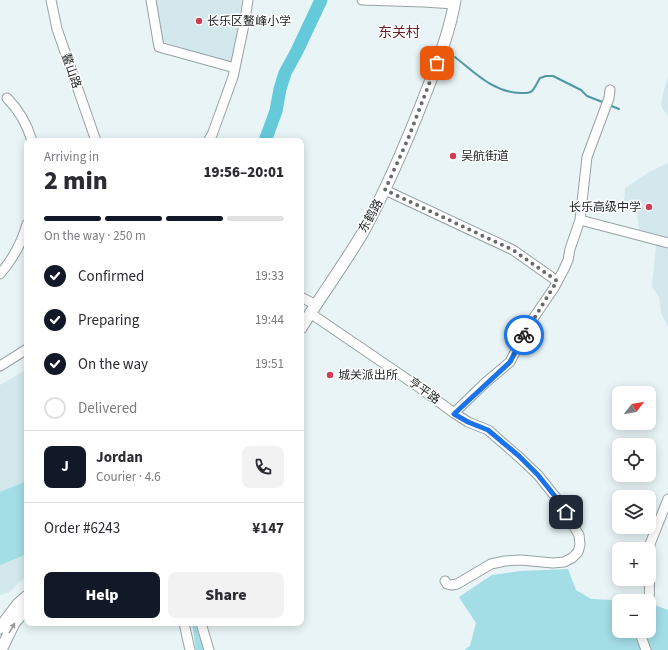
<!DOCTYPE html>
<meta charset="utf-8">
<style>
:root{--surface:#fff;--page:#f2f2f3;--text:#2b2b33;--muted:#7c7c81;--line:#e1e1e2;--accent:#111827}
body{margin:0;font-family:"Source Sans 3","Noto Sans SC",sans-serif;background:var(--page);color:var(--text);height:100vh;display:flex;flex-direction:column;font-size:15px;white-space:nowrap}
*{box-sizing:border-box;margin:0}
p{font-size:13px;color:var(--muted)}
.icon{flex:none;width:22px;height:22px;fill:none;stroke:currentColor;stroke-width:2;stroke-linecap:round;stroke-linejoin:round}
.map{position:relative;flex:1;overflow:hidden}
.sheet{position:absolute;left:24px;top:138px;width:280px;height:488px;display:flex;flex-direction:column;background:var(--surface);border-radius:8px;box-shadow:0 2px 10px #0003}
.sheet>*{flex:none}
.needle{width:26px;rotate:59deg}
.tools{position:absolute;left:612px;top:386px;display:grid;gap:8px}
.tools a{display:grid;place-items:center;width:44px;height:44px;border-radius:8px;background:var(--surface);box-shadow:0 2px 10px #0003;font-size:20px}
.pin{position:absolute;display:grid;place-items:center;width:34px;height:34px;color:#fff;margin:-17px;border-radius:8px;box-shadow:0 2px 6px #0006}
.courier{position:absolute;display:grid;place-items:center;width:40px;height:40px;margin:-20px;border:3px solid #1a73e8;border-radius:50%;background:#fff;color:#222;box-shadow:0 1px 5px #0007}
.overview em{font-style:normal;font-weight:800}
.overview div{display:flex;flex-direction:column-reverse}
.overview{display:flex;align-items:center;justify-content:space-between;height:68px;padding:0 20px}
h1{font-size:26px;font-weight:800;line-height:30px}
.bar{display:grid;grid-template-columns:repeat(4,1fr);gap:6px 4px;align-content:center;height:48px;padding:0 20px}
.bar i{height:5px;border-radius:3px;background:var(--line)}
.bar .active{background:var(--accent)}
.bar p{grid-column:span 4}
.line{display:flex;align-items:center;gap:10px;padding:0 20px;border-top:1px solid var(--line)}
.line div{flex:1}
.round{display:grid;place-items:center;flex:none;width:42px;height:42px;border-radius:8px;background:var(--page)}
ol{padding:0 20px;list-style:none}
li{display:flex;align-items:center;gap:12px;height:44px}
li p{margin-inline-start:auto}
li .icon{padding:4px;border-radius:50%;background:var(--accent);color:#fff;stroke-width:4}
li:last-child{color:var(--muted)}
li i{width:22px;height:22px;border:2px solid var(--line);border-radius:50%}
.action{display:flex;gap:8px;margin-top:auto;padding:8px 20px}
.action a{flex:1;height:46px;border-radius:8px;background:var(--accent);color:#fff;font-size:16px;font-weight:800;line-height:46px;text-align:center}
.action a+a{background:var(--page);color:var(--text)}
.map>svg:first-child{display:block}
.built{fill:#d3e8ec}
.green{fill:#a3dde6}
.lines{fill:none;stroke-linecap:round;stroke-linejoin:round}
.stream{stroke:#4f98a3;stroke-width:2}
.river{stroke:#64cada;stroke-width:13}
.minor-casing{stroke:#96a1a3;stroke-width:11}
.major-casing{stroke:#96a1a3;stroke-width:13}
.minor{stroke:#fff;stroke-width:9}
.major{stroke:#fff;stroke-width:11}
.oneway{fill:#9a9c9c}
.done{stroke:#656c6d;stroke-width:4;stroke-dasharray:0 7.2}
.route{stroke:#1a73e8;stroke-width:5}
.poi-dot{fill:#ce3e57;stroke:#fefefe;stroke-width:1.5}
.labels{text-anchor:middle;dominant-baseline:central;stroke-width:3;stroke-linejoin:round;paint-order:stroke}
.poi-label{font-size:12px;fill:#1e2323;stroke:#fefefe;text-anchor:start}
.street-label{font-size:12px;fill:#1e2323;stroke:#fefefe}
.quarter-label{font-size:14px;fill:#68222c;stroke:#fefefe}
</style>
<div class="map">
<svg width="668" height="650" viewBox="0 0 668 650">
<rect width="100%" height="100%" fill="#e8f4f6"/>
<!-- built -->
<path class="built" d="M 156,0 L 242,0 L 232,64 L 162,41 Z
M 668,76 L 668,116 L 661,106 L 663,94 Z
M 668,163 L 668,237 L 651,234 L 639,229 L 637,214 L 624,200 L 625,188 L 649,172 Z
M 656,245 L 668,249 L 668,327 L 661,313 L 659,297 L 652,287 Z
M 27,369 L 27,575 L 10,592 L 0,595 L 0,385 Z"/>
<!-- green -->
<path class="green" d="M 27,481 L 27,554 L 0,565 L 0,492 Z
M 568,569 L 576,590 L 591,599 L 636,601 L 619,601 L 619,631 L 649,631 L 649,603 L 668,610 L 668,650 L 464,650 L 470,646 L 476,623 L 459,597 L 492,575 L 520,571 Z
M 192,623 L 195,623 L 204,650 L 196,650 Z"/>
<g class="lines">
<!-- stream -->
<path class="stream" d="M 455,57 C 475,73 493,92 520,93 C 524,93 529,94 532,91 C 535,88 538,81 540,78 L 546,76 L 553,76 L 581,90 L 587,96 L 605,103
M 609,105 L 619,109"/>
<!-- river -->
<path class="river" d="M 265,141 L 276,111 L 280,89 L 285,73 L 297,51 L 321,0"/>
<defs>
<path id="minor" d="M 51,0 L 57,29 L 96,141
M 151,0 L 159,47 L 235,68
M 362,0 L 424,2 L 454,4
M 7,98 C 19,110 27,124 32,141
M 208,141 L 212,135 L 233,77 L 245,20 L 248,0
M 385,190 L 513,250 L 557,281
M 580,220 L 668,243
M 0,274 C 12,260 22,242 27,224
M 301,297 L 316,305
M 310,313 L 420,388 L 454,413 L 468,422 L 488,430 L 519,457 L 538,475 L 558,500 L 579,535 L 580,545 L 578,552 L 572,558 L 564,562 L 553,563 L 521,560 L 505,561 L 491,564 L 457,584 L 451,585 L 447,584 L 445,581
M 0,366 L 27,349
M 454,413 L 485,383 L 510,362 L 530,323 L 554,288 L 564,269 L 568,260 L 570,249 L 580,220 L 587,157 L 609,98 L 610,90
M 649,614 L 650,544 L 668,499
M 184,623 L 190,650
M 201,623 L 209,650
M 643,631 L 641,636 L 646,650"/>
<path id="major" d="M 301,328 C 321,296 343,266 362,234 C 388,187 408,139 427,90 C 438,61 450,31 455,0
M 0,628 L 18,604 L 27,596
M 1,650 L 14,623 L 27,608"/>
</defs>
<!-- minor casing -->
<use href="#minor" class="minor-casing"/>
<!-- major casing -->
<use href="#major" class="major-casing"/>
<!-- minor -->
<use href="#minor" class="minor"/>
<!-- major -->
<use href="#major" class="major"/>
</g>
<!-- one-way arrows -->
<defs><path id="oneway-solid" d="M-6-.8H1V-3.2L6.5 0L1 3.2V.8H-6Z"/></defs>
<use class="oneway" href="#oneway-solid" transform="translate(12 628) rotate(-60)"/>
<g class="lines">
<!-- done -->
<path class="done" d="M 437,63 L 408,139 L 385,190 L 513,250 L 557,281 L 524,335"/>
<!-- route -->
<path class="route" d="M 524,335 L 510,362 L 454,414 L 468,422 L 488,430 L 519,456 L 538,475 L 558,500 L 566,512"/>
</g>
<!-- markers -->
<g class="poi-dot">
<circle cx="199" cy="21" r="4"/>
<circle cx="453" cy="156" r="4"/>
<circle cx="649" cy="207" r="4"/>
<circle cx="330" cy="375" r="4"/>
</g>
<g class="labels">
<!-- poi labels -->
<g class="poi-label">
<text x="207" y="21">长乐区鳌峰小学</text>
<text x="461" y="156">吴航街道</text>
<text x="641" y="207" text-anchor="end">长乐高级中学</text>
<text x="338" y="375">城关派出所</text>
</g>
<!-- street labels -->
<g class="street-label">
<text transform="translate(71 71) rotate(71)">鳌山路</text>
<text transform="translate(371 216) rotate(-61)">东鹤路</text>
<text transform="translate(424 391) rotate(36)">亨平路</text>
</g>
<!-- quarter labels -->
<g class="quarter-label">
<text x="399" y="33">东关村</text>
</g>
</g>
</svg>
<div class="tools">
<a><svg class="needle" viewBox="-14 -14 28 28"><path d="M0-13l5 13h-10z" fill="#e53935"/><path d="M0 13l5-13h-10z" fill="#7c7c81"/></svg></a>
<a><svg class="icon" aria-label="locate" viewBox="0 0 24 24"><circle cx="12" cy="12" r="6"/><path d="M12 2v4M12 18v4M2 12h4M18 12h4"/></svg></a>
<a><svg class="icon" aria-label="layers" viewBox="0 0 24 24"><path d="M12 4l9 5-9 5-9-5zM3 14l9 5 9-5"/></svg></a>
<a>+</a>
<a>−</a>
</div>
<div class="pin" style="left:437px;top:63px;background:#ea580c"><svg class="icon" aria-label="bag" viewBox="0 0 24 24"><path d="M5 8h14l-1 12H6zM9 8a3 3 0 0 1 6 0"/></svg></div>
<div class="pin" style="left:566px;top:512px;background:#1f2937"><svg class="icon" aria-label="home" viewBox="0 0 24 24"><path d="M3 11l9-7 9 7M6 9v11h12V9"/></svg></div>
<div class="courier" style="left:524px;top:335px"><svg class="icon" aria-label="bike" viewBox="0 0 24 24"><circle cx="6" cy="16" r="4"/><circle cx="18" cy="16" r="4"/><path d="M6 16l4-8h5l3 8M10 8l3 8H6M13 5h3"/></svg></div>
<section class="sheet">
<div class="overview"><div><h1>2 min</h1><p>Arriving in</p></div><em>19:56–20:01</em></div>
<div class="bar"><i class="active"></i><i class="active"></i><i class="active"></i><i></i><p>On the way · 250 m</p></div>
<ol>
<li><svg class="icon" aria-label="check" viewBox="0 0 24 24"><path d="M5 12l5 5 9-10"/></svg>Confirmed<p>19:33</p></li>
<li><svg class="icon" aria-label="check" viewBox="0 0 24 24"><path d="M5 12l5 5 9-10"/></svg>Preparing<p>19:44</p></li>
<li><svg class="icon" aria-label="check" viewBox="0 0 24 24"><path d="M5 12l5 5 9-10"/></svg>On the way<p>19:51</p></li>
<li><i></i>Delivered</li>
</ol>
<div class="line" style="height:72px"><b class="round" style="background:var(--accent);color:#fff">J</b><div><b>Jordan</b><p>Courier · 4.6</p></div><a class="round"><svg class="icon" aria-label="phone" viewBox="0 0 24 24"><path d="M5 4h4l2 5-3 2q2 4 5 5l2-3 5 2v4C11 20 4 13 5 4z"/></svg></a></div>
<div class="line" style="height:52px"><div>Order #6243</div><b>¥147</b></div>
<div class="action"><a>Help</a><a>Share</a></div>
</section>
</div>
